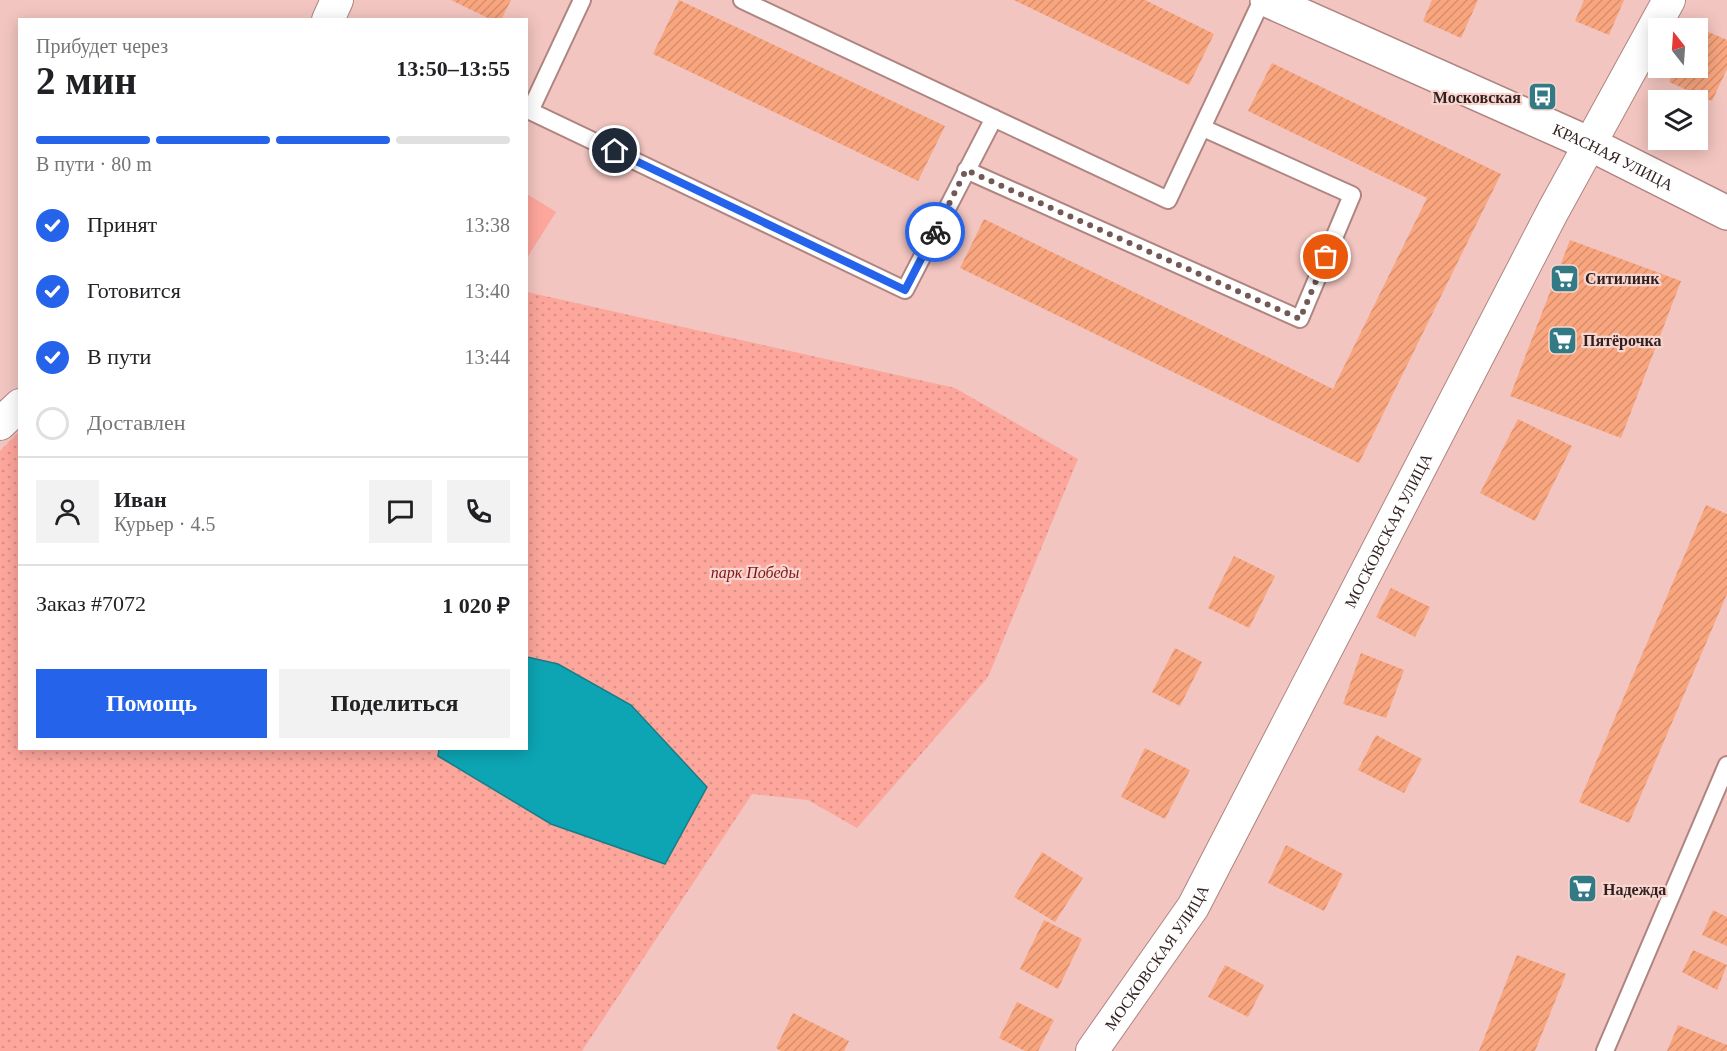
<!DOCTYPE html>
<html lang="ru">
<meta charset="utf-8">
<style>
:root{--surface:#fff;--page:#f2f2f2;--text:#202124;--muted:#757577;--line:#e0e0e0;--accent:#2563eb}
body{margin:0;font-family:Georgia,serif;background:var(--page);color:var(--text);height:100vh;display:flex;flex-direction:column;font-size:22px;white-space:nowrap}
*{box-sizing:border-box;margin:0}
p{font-size:20px;color:var(--muted)}
.icon{flex:none;width:33px;height:33px;fill:none;stroke:currentColor;stroke-width:2;stroke-linecap:round;stroke-linejoin:round}
.map{position:relative;flex:1;overflow:hidden}
.sheet{position:absolute;left:18px;top:18px;width:510px;height:732px;display:flex;flex-direction:column;background:var(--surface);border-radius:0px;box-shadow:0 3px 15px #0003}
.sheet>*{flex:none}
.needle{width:39px;rotate:343deg}
.fabs{position:absolute;left:1648px;top:18px;display:grid;gap:12px}
.fabs a{display:grid;place-items:center;width:60px;height:60px;border-radius:0px;background:var(--surface);box-shadow:0 3px 15px #0003;font-size:30px}
.pin{position:absolute;display:grid;place-items:center;width:51px;height:51px;color:#fff;margin:-26px;border:3px solid #fff;border-radius:50%;box-shadow:0 2px 6px #0007}
.courier{position:absolute;display:grid;place-items:center;width:60px;height:60px;margin:-30px;border:4px solid #2563eb;border-radius:50%;background:#fff;color:#222;box-shadow:0 2px 8px #0007}
.headline em{font-style:normal;font-weight:700}
.headline div{display:flex;flex-direction:column-reverse}
.headline{display:flex;align-items:center;justify-content:space-between;height:102px;padding:0 18px}
h1{font-size:39px;font-weight:700;line-height:45px}
.bar{display:grid;grid-template-columns:repeat(4,1fr);gap:9px 6px;align-content:center;height:72px;padding:0 18px}
.bar i{height:8px;border-radius:4px;background:var(--line)}
.bar .current{background:var(--accent)}
.bar p{grid-column:span 4}
.line{display:flex;align-items:center;gap:15px;padding:0 18px;border-top:2px solid var(--line)}
.line div{flex:1}
.round{display:grid;place-items:center;flex:none;width:63px;height:63px;border-radius:0px;background:var(--page)}
ol{padding:0 18px;list-style:none}
li{display:flex;align-items:center;gap:18px;height:66px}
li p{margin-inline-start:auto}
li .icon{padding:6px;border-radius:50%;background:var(--accent);color:#fff;stroke-width:4}
li:last-child{color:var(--muted)}
li i{width:33px;height:33px;border:3px solid var(--line);border-radius:50%}
.primary-button{display:flex;gap:12px;margin-top:auto;padding:12px 18px}
.primary-button a{flex:1;height:69px;border-radius:0px;background:var(--accent);color:#fff;font-size:24px;font-weight:700;line-height:69px;text-align:center}
.primary-button a+a{background:var(--page);color:var(--text)}
.map>svg:first-child{display:block}
.grass{fill:url(#grass-dots)}
.pitch{fill:#fda69c}
.water{fill:#0da5b4;stroke:#177d87;stroke-width:1.5}
.building{fill:url(#building-hatch)}
.lines{fill:none;stroke-linecap:round;stroke-linejoin:round}
.service-casing{stroke:#ae8580;stroke-width:20}
.minor-casing{stroke:#ae8580;stroke-width:34}
.tertiary-casing{stroke:#ae8580;stroke-width:36}
.service{stroke:#fff;stroke-width:16}
.minor{stroke:#fff;stroke-width:32}
.tertiary{stroke:#fff;stroke-width:33}
.done{stroke:#735956;stroke-width:6;stroke-dasharray:0 10.8}
.route{stroke:#2563eb;stroke-width:8}
.labels{text-anchor:middle;dominant-baseline:central;stroke-width:4.5;stroke-linejoin:round;paint-order:stroke}
.poi-label{font-size:16px;font-weight:bold;fill:#2f1f1d;stroke:#f9d5d0;text-anchor:start}
.street-label{font-size:16px;fill:#2f1f1d;stroke:#f9d5d0}
.park-label{font-size:16px;font-style:italic;fill:#7b1616;stroke:#f9d5d0}
</style>
<div class="map">
<svg width="1727" height="1051" viewBox="0 0 1727 1051">
<defs>
<pattern id="grass-dots" width="8" height="8" patternUnits="userSpaceOnUse" patternTransform="scale(1.5)"><rect width="8" height="8" fill="#fda69c"/><path d="M2 2h.1M6 6h.1" fill="none" stroke="#d98e86" stroke-width="1.8" stroke-linecap="round"/></pattern>
<pattern id="building-hatch" width="6" height="6" patternUnits="userSpaceOnUse" patternTransform="scale(1.5)"><rect width="6" height="6" fill="#f9a67f"/><path d="M-1 1l2-2M0 6l6-6M5 7l2-2" fill="none" stroke="#d68e6d"/></pattern>
</defs>
<rect width="100%" height="100%" fill="#f2c5c0"/>
<!-- grass -->
<path class="grass" d="M 527,292 L 955,388 L 1078,459 L 988,677 L 857,828 L 808,800 L 752,794 L 582,1051 L 0,1051 L 0,451 L 19,432 L 20,748 L 526,748 Z"/>
<!-- pitch -->
<path class="pitch" d="M 527,194 L 556,212 L 527,258 Z"/>
<!-- water -->
<path class="water" d="M 527,657 L 558,664 L 631,705 L 707,787 L 665,864 L 551,824 L 438,756 L 439,749 L 526,748 Z"/>
<!-- building -->
<path class="building" d="M 451,0 L 511,0 L 501,20 L 492,20 Z
M 679,0 L 945,126 L 918,181 L 653,54 Z
M 1014,0 L 1145,0 L 1214,34 L 1189,85 Z
M 1432,0 L 1478,0 L 1461,38 L 1423,21 Z
M 1584,0 L 1624,0 L 1609,35 L 1575,21 Z
M 1695,26 L 1727,40 L 1727,69 L 1712,101 L 1669,82 L 1676,68 L 1698,68 L 1698,28 L 1694,28 Z
M 1272,63 L 1501,174 L 1359,463 L 960,268 L 984,219 L 1333,389 L 1427,198 L 1248,111 Z
M 1570,240 L 1681,281 L 1621,438 L 1510,396 Z
M 1518,419 L 1572,446 L 1535,521 L 1480,493 Z
M 1706,505 L 1727,514 L 1727,594 L 1629,823 L 1579,802 Z
M 1234,556 L 1275,576 L 1249,628 L 1208,608 Z
M 1391,588 L 1430,607 L 1415,637 L 1376,617 Z
M 1175,648 L 1202,662 L 1180,706 L 1152,692 Z
M 1361,653 L 1404,670 L 1386,718 L 1343,704 Z
M 1376,735 L 1422,759 L 1404,793 L 1358,770 Z
M 1145,748 L 1190,770 L 1165,819 L 1121,797 Z
M 1286,845 L 1343,874 L 1324,911 L 1268,883 Z
M 1042,852 L 1083,878 L 1055,922 L 1014,897 Z
M 1713,910 L 1727,917 L 1727,946 L 1702,935 Z
M 1044,920 L 1082,939 L 1058,989 L 1020,969 Z
M 1693,950 L 1727,965 L 1717,990 L 1682,972 Z
M 1517,955 L 1566,974 L 1535,1051 L 1479,1051 Z
M 1225,965 L 1264,985 L 1248,1017 L 1208,997 Z
M 1017,1002 L 1054,1020 L 1038,1051 L 1025,1051 L 999,1038 Z
M 793,1013 L 849,1041 L 844,1051 L 781,1051 L 776,1048 Z
M 1678,1025 L 1727,1045 L 1727,1051 L 1667,1051 Z"/>
<g class="lines">
<defs>
<path id="service" d="M 582,0 L 530,111 L 905,290 L 994,118
M 742,0 L 1168,200 L 1262,0
M 966,170 L 1300,319 L 1352,195 L 1203,128
M 1605,1051 L 1727,765"/>
<g id="minor">
<path d="M 328,20 L 337,0"/>
<path d="M 0,424 L 20,405"/>
<path id="s1" d="M 1092,1051 L 1193,907 L 1553,211 L 1669,0"/>
</g>
<g id="tertiary">
<path id="s2" d="M 1267,0 L 1590,144 L 1727,213"/>
</g>
</defs>
<!-- service casing -->
<use href="#service" class="service-casing"/>
<!-- minor casing -->
<use href="#minor" class="minor-casing"/>
<!-- tertiary casing -->
<use href="#tertiary" class="tertiary-casing"/>
<!-- service -->
<use href="#service" class="service"/>
<!-- minor -->
<use href="#minor" class="minor"/>
<!-- tertiary -->
<use href="#tertiary" class="tertiary"/>
</g>
<g class="lines">
<!-- done -->
<path class="done" d="M 935,232 L 966,170 L 1300,319 L 1326,257"/>
<!-- route -->
<path class="route" d="M 615,151 L 905,290 L 935,232"/>
</g>
<!-- icons -->
<defs>
<symbol id="bus-square" viewBox="-11 -11 22 22"><rect x="-9" y="-9" width="18" height="18" rx="4" fill="#337b84" stroke="#f9d5d0"/><path d="M-5-6H5V4H4V6H2V4H-2V6H-4V4H-5ZM-3.5-4V0h7V-4ZM-3.5 1.2v1.5H-2V1.2ZM2 1.2v1.5H3.5V1.2Z" fill="#fff"/></symbol>
<symbol id="supermarket-square" viewBox="-11 -11 22 22"><rect x="-9" y="-9" width="18" height="18" rx="4" fill="#337b84" stroke="#f9d5d0"/><path d="M-6-5.5h2.5l.6 2H6L4.5 2H-2.5L-4.4-4H-6ZM-1.5 3.2a1.3 1.3 0 1 0 .1 0ZM3 3.2a1.3 1.3 0 1 0 .1 0Z" fill="#fff"/></symbol>
</defs>
<g fill-rule="evenodd">
<use href="#bus-square" x="1526" y="80" width="33" height="33"/>
<use href="#supermarket-square" x="1548" y="262" width="33" height="33"/>
<use href="#supermarket-square" x="1546" y="324" width="33" height="33"/>
<use href="#supermarket-square" x="1566" y="872" width="33" height="33"/>
</g>
<g class="labels">
<!-- poi labels -->
<g class="poi-label">
<text x="1521" y="97" text-anchor="end">Московская</text>
<text x="1585" y="278">Ситилинк</text>
<text x="1583" y="340">Пятёрочка</text>
<text x="1603" y="889">Надежда</text>
</g>
<!-- street labels -->
<g class="street-label">
<text stroke="none"><textPath href="#s2" startOffset="380">КРАСНАЯ УЛИЦА</textPath></text>
<text stroke="none"><textPath href="#s1" startOffset="600">МОСКОВСКАЯ УЛИЦА</textPath></text>
<text stroke="none"><textPath href="#s1" startOffset="114">МОСКОВСКАЯ УЛИЦА</textPath></text>
</g>
<!-- park labels -->
<g class="park-label">
<text x="755" y="572">парк Победы</text>
</g>
</g>
</svg>
<div class="fabs">
<a><svg class="needle" viewBox="-14 -14 28 28"><path d="M0-13l5 13h-10z" fill="#e53935"/><path d="M0 13l5-13h-10z" fill="#757577"/></svg></a>
<a><svg class="icon" aria-label="layers" viewBox="0 0 24 24"><path d="M12 4l9 5-9 5-9-5zM3 14l9 5 9-5"/></svg></a>
</div>
<div class="pin" style="left:1326px;top:257px;background:#ea580c"><svg class="icon" aria-label="bag" viewBox="0 0 24 24"><path d="M5 8h14l-1 12H6zM9 8a3 3 0 0 1 6 0"/></svg></div>
<div class="pin" style="left:615px;top:151px;background:#1f2937"><svg class="icon" aria-label="home" viewBox="0 0 24 24"><path d="M3 11l9-7 9 7M6 9v11h12V9"/></svg></div>
<div class="courier" style="left:935px;top:232px"><svg class="icon" aria-label="bike" viewBox="0 0 24 24"><circle cx="6" cy="16" r="4"/><circle cx="18" cy="16" r="4"/><path d="M6 16l4-8h5l3 8M10 8l3 8H6M13 5h3"/></svg></div>
<section class="sheet">
<div class="headline"><div><h1>2 мин</h1><p>Прибудет через</p></div><em>13:50–13:55</em></div>
<div class="bar"><i class="current"></i><i class="current"></i><i class="current"></i><i></i><p>В пути · 80 m</p></div>
<ol>
<li><svg class="icon" aria-label="check" viewBox="0 0 24 24"><path d="M5 12l5 5 9-10"/></svg>Принят<p>13:38</p></li>
<li><svg class="icon" aria-label="check" viewBox="0 0 24 24"><path d="M5 12l5 5 9-10"/></svg>Готовится<p>13:40</p></li>
<li><svg class="icon" aria-label="check" viewBox="0 0 24 24"><path d="M5 12l5 5 9-10"/></svg>В пути<p>13:44</p></li>
<li><i></i>Доставлен</li>
</ol>
<div class="line" style="height:108px"><a class="round"><svg class="icon" aria-label="person" viewBox="0 0 24 24"><circle cx="12" cy="8" r="4"/><path d="M4 21q1-7 8-7t8 7"/></svg></a><div><b>Иван</b><p>Курьер · 4.5</p></div><a class="round"><svg class="icon" aria-label="chat" viewBox="0 0 24 24"><path d="M4 5h16v11H9l-5 4z"/></svg></a><a class="round"><svg class="icon" aria-label="phone" viewBox="0 0 24 24"><path d="M5 4h4l2 5-3 2q2 4 5 5l2-3 5 2v4C11 20 4 13 5 4z"/></svg></a></div>
<div class="line" style="height:78px"><div>Заказ #7072</div><b>1 020 ₽</b></div>
<div class="primary-button"><a>Помощь</a><a>Поделиться</a></div>
</section>
</div>
